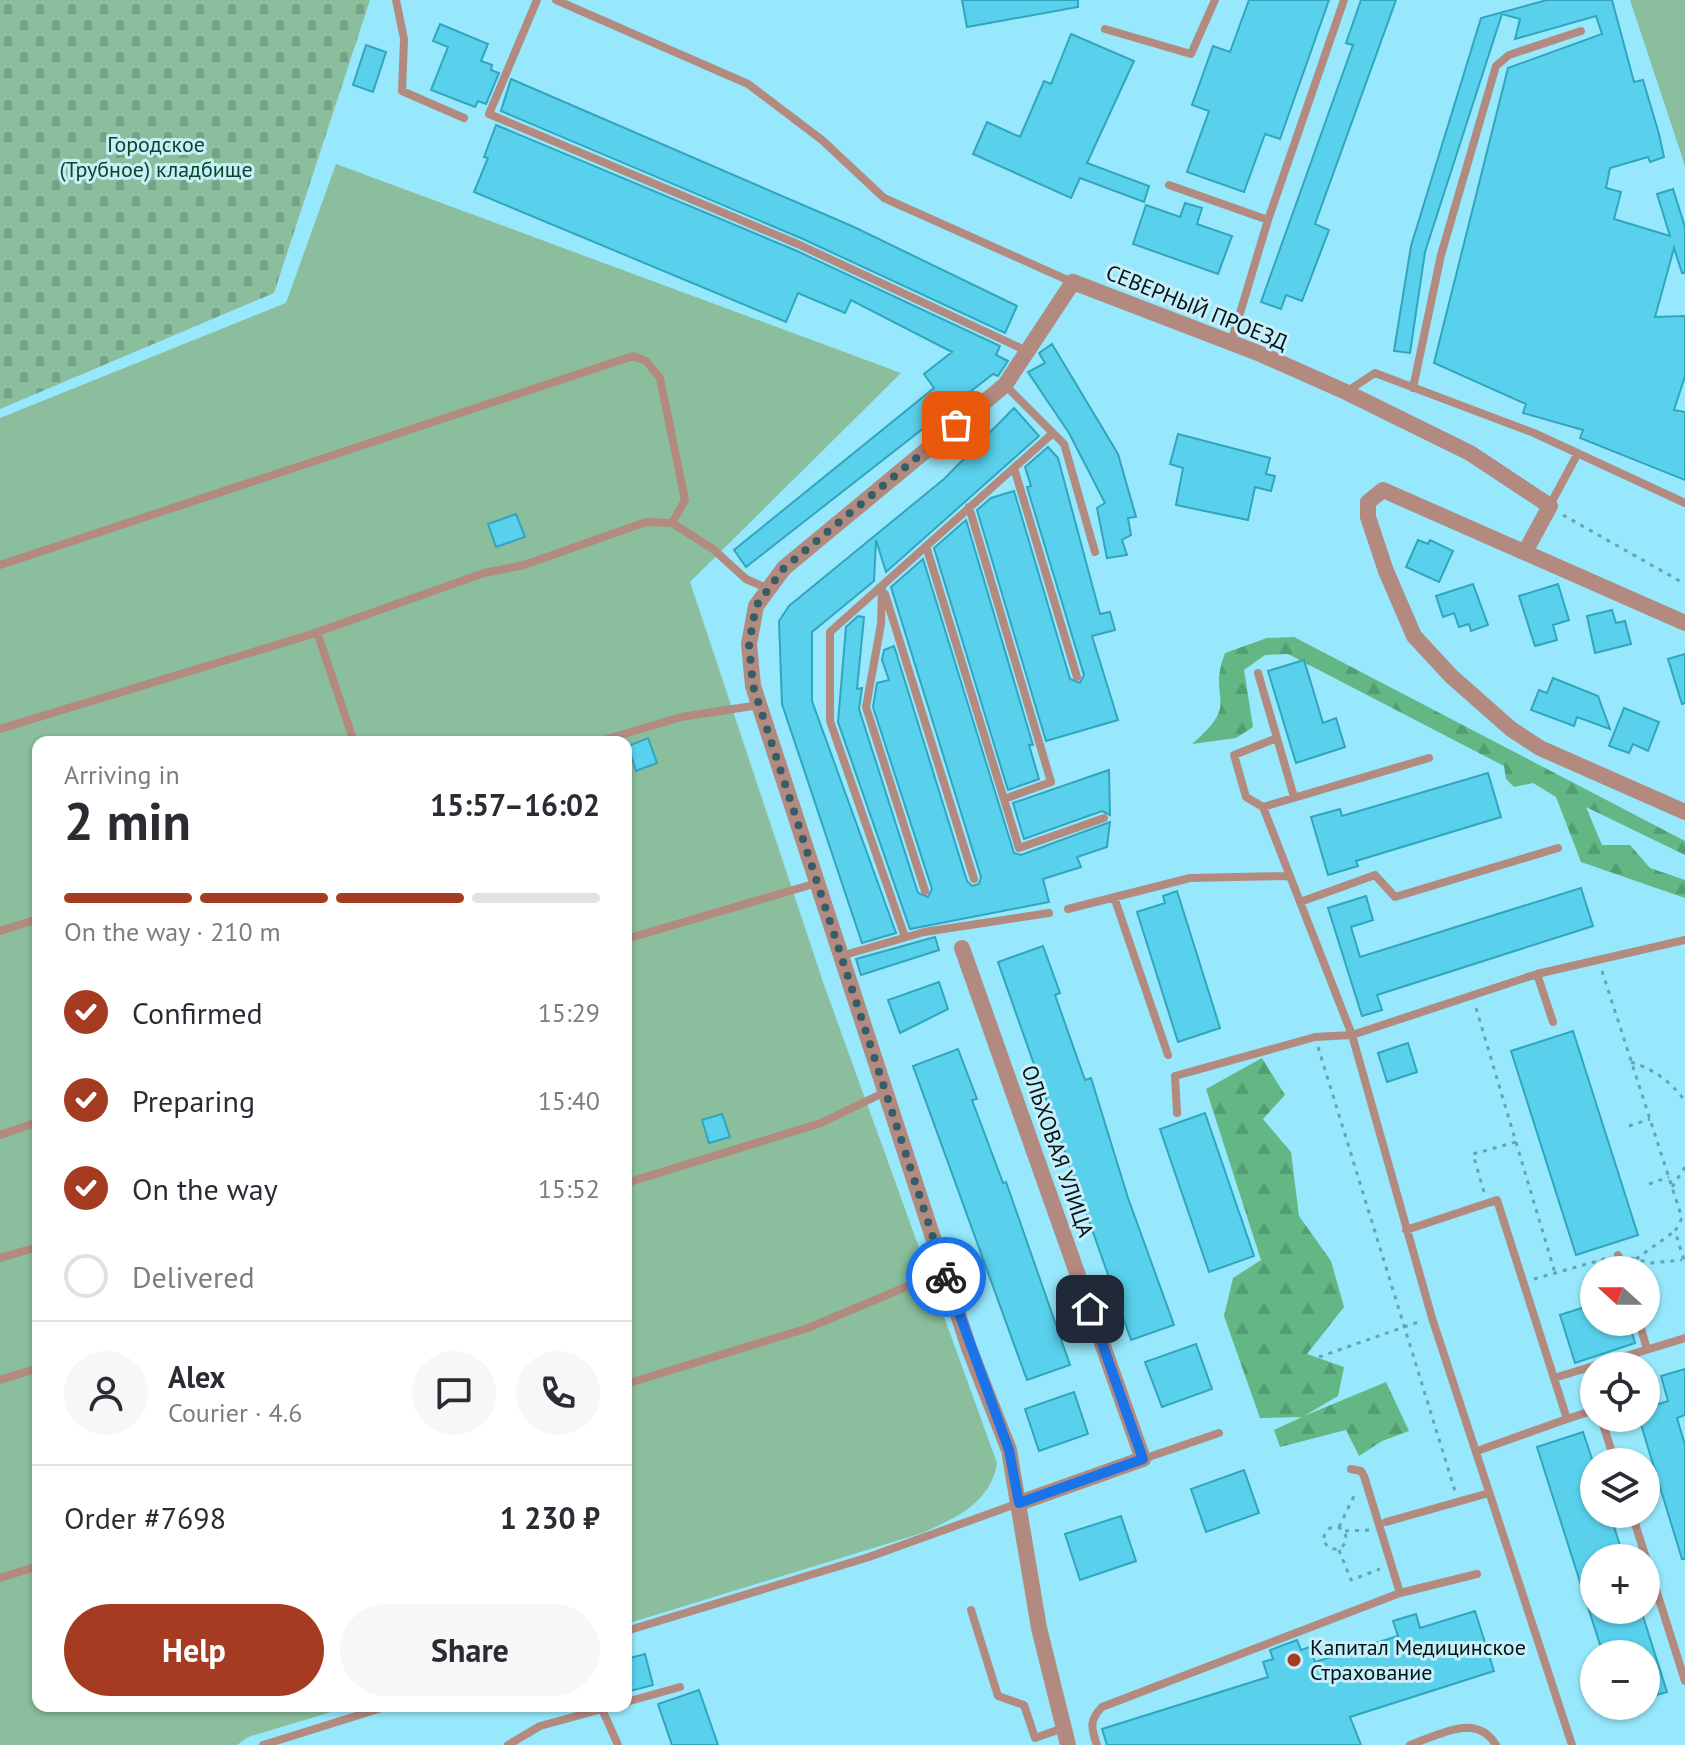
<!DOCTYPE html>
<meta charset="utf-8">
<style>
:root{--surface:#fff;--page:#f7f7f7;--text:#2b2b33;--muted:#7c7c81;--line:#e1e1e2;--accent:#a53c22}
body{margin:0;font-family:"PT Sans",sans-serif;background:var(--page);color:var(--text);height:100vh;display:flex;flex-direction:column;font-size:30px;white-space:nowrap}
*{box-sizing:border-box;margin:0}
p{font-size:26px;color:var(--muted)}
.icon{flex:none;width:44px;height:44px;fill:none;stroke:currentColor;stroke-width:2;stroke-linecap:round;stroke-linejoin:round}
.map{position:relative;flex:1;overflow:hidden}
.sheet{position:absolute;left:32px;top:736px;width:600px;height:976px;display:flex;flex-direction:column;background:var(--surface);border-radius:16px;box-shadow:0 2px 6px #0004}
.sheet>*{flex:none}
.needle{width:52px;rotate:291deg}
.buttons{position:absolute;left:1580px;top:1256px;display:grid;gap:16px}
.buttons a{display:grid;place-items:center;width:80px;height:80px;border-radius:50%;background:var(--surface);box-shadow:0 2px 6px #0004;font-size:40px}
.pin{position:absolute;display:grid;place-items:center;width:68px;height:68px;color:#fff;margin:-34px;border-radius:16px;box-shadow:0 4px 12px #0006}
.courier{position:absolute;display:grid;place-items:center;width:80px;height:80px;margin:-40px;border:6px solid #1a73e8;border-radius:50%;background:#fff;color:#222;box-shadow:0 2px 10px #0007}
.overview em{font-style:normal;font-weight:600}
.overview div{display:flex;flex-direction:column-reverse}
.overview{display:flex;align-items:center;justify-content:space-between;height:136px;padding:0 32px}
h1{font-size:52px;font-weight:600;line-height:60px}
.bar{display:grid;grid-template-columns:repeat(4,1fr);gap:12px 8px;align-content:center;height:96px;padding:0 32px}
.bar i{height:10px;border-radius:6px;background:var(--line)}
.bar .on{background:var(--accent)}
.bar p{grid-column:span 4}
.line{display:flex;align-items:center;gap:20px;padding:0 32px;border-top:2px solid var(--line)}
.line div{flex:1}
.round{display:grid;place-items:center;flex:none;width:84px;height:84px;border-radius:42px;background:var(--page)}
ol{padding:0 32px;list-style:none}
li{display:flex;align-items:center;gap:24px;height:88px}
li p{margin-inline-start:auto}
li .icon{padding:8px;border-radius:50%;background:var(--accent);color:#fff;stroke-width:4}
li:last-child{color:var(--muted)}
li i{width:44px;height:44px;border:4px solid var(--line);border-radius:50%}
.button{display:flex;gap:16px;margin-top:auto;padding:16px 32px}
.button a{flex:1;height:92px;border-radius:48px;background:var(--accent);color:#fff;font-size:32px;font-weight:600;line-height:92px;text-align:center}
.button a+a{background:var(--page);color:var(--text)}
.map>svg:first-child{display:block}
.green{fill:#8abe9c}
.forest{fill:url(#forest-firs)}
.cemetery{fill:url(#cemetery-stones)}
.building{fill:#59d1ec;stroke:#32a5be;stroke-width:2}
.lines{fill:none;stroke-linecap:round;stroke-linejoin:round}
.path{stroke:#66a3b3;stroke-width:3;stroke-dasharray:4 6;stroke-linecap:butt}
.lane{stroke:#b28a80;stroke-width:8}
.street{stroke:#b28a80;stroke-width:16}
.done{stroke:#355e68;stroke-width:8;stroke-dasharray:0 14.4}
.route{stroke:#1a73e8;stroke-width:10}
.poi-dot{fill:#a53c22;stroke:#c8eef8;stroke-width:3}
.labels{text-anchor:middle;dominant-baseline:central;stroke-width:6;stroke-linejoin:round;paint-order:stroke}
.park-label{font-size:22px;fill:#034827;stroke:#c8eef8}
.street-label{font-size:22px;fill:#001419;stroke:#c8eef8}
.poi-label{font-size:22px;fill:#001419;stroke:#c8eef8;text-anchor:start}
</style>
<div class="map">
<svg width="1685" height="1745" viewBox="0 0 1685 1745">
<defs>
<pattern id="forest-firs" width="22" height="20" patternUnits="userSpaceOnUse" patternTransform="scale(2)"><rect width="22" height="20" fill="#63b784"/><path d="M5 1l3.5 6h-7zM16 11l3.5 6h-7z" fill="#549c71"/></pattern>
<pattern id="cemetery-stones" width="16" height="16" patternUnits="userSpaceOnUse" patternTransform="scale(2)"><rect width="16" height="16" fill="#8abe9c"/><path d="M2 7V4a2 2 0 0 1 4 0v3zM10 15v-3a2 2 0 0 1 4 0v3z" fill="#75a286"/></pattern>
</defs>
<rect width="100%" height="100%" fill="#97e8fc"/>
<!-- green -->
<path class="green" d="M 1630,0 L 1685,0 L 1685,166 Z
M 336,164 L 901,373 L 690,582 L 824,985 L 997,1463 C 991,1503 954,1519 922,1533 L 626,1624 L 626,742 L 38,742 L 38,1706 L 351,1706 L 248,1737 L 237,1745 L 0,1745 L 0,418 L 286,303 Z"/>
<!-- forest -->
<path class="forest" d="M 1294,637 L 1685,841 L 1685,855 L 1586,807 L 1602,845 L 1630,845 L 1650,868 L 1685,880 L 1685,898 L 1581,862 L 1556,797 L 1533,783 L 1514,787 L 1506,779 L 1504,766 L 1288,654 L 1265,655 L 1244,670 L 1253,727 L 1236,738 L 1192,744 C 1243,700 1206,702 1225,653 L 1267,638 Z
M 1262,1058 L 1285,1095 L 1263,1119 L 1291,1152 L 1299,1216 L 1331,1261 L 1344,1307 L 1307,1354 L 1344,1367 L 1338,1396 L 1304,1416 L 1386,1382 L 1409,1431 L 1382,1441 L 1359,1456 L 1346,1430 L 1280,1447 L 1274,1430 L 1302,1417 L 1260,1418 L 1224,1316 L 1233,1278 L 1261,1260 L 1206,1089 Z"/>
<!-- cemetery -->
<path class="cemetery" d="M 0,0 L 370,0 L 274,293 L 0,409 Z"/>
<!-- building -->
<path class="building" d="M 962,0 L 1078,0 L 1078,7 L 967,27 Z
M 1249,0 L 1329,0 L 1280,139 L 1265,134 L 1244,192 L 1187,172 L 1209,111 L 1192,105 L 1213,46 L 1230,52 Z
M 1361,0 L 1396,0 L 1315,224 L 1329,230 L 1302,301 L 1286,295 L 1281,309 L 1261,302 L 1353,45 L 1346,43 Z
M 1547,0 L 1612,0 L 1634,82 L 1643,80 L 1659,134 L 1664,157 L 1650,162 L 1648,157 L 1610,168 L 1606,188 L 1621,192 L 1614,219 L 1670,236 L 1657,194 L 1673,189 L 1685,227 L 1685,273 L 1682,273 L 1674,248 L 1655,317 L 1685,316 L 1685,376 L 1674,410 L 1685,412 L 1685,480 L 1580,438 L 1583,430 L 1523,413 L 1526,404 L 1434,363 L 1508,68 L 1602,34 L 1596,16 L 1515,39 L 1520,19 L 1502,14 L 1425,252 L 1410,353 L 1394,351 L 1411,246 L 1481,18 Z
M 440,24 L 488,44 L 481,61 L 492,65 L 491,70 L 499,73 L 486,104 L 478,101 L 475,107 L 431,90 L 448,47 L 433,41 Z
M 1071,34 L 1134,61 L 1087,163 L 1149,186 L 1144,202 L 1080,178 L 1071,198 L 973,154 L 987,122 L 1020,137 L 1044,81 L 1051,84 Z
M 366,45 L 386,52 L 373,92 L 353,85 Z
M 511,79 L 854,227 L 1017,306 L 1005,333 L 803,239 L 501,111 Z
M 496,125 L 797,251 L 1000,346 L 996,355 L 1008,361 L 998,376 L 993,374 L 746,567 L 734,550 L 934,388 L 924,374 L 952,352 L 851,300 L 845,313 L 798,293 L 786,322 L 474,192 L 488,158 L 484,157 Z
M 1185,203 L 1202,208 L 1197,224 L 1232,236 L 1218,274 L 1133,244 L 1146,205 L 1180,217 Z
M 1052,344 L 1118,454 L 1136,517 L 1128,518 L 1131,535 L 1122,540 L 1127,555 L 1107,558 L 1097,508 L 1105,503 L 1069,433 L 1028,372 L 1045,363 L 1039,353 Z
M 1014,408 L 1039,436 L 886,572 L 876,540 L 874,581 L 812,632 L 812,701 L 896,933 L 862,943 L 782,704 L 779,621 L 789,606 L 944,479 Z
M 1178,434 L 1270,458 L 1266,474 L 1275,476 L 1271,491 L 1255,487 L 1248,520 L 1176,505 L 1183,468 L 1170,464 Z
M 1048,447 L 1058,458 L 1100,614 L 1110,612 L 1115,630 L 1092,636 L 1118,720 L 1046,741 L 977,510 L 991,498 L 1014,491 L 1070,679 L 1080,683 L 1084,675 L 1027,487 L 1031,486 L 1025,467 Z
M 516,514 L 525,537 L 496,547 L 488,524 Z
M 966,520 L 1033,745 L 1029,745 L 1039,779 L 1008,790 L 934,548 Z
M 1418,540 L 1428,544 L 1430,540 L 1453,551 L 1439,582 L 1406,567 Z
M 923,559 L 1014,853 L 1021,855 L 1110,822 L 1107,847 L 1077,857 L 1081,867 L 1043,879 L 1049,902 L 910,929 L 838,722 L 846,627 L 858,616 L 864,617 L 857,689 L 862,688 L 859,709 L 918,893 L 928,897 L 932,889 L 873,707 L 877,683 L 889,680 L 882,660 L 884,650 L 894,646 L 967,881 L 972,886 L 979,884 L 981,877 L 891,587 Z
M 1473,584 L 1488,625 L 1471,631 L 1469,624 L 1459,627 L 1454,613 L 1443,617 L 1436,596 Z
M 1558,584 L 1569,620 L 1553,625 L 1557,640 L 1535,646 L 1519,596 Z
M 1612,610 L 1616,623 L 1625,621 L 1631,644 L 1595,653 L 1587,616 Z
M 1685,654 L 1685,703 L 1682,704 L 1668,659 Z
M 1304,660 L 1323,723 L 1336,718 L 1345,747 L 1296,763 L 1268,671 Z
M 1553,678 L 1598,696 L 1610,729 L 1577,717 L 1574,726 L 1531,710 L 1539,690 L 1547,693 Z
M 1624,708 L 1659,722 L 1648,751 L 1633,744 L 1629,753 L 1609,746 Z
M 648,738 L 657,763 L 636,771 L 628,746 Z
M 1109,770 L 1110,815 L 1102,811 L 1024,839 L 1013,803 Z
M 1488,773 L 1501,817 L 1356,861 L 1358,866 L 1328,875 L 1311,817 L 1340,809 L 1342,816 Z
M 1581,888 L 1593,926 L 1377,995 L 1382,1010 L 1362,1016 L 1328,908 L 1366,896 L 1373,920 L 1351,927 L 1360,957 Z
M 1177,891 L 1220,1028 L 1178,1042 L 1137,912 L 1165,903 L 1163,896 Z
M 935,937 L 939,950 L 861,975 L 856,959 Z
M 1043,946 L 1060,993 L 1055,995 L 1085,1080 L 1091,1078 L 1128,1198 L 1174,1325 L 1131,1340 L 998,962 Z
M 939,982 L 948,1009 L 900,1033 L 888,1000 Z
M 1573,1031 L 1638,1235 L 1576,1255 L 1511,1051 Z
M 1408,1043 L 1417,1072 L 1387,1082 L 1378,1053 Z
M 958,1049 L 977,1099 L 972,1100 L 1003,1183 L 1006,1182 L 1070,1365 L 1027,1380 L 913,1066 Z
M 1205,1113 L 1254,1256 L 1209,1272 L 1160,1129 Z
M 722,1114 L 730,1137 L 709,1143 L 702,1120 Z
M 1594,1304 L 1594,1322 L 1629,1322 L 1635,1343 L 1575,1363 L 1560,1315 Z
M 1196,1344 L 1212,1389 L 1162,1407 L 1145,1362 Z
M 1685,1369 L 1685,1415 L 1677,1418 L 1685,1445 L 1685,1559 L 1682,1559 L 1639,1418 L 1646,1418 L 1646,1408 L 1668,1401 L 1661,1376 Z
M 1074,1392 L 1088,1434 L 1039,1451 L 1025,1409 Z
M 1583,1432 L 1594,1465 L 1594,1514 L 1610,1514 L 1624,1558 L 1594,1558 L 1594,1610 L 1641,1610 L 1667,1692 L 1646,1698 L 1646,1654 L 1603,1654 L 1537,1447 Z
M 1244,1470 L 1259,1513 L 1206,1532 L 1191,1489 Z
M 1121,1516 L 1136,1561 L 1080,1580 L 1065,1534 Z
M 1475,1611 L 1494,1671 L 1350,1717 L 1361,1745 L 1107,1745 L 1102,1729 L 1268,1677 L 1263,1662 L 1273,1659 L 1270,1650 L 1297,1640 L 1301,1650 L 1310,1647 L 1315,1662 L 1398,1636 L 1393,1621 L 1416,1614 L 1420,1628 Z
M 645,1654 L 653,1685 L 626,1692 L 626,1659 Z
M 699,1690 L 718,1745 L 672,1745 L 658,1704 Z"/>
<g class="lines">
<!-- path -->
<path class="path" d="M 1563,515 L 1685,584
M 1602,971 L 1682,1218 L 1675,1231 L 1684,1260
M 1476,1008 L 1555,1273
M 1318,1047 L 1455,1491
M 1631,1062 C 1655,1070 1670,1081 1685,1101
M 1629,1126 L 1650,1119
M 1649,1184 L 1669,1177
M 1672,1187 L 1685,1167
M 1484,1192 L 1473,1154 L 1516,1142
M 1631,1258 L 1651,1263 L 1682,1260
M 1636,1259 L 1675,1231
M 1534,1279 L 1608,1258
M 1319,1357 L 1421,1321
M1324 1538a11 11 0 1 1 22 0a11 11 0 1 1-22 0Z
M 1339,1527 L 1355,1494
M 1345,1531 L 1369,1530
M 1339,1550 L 1351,1580 L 1380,1569"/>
<!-- lane -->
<path class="lane" d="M 396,0 L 404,39 L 402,91 L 464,118
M 537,0 L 489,114 L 800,245 L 1027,351
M 556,0 L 748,84 L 822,140 L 884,198 L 1072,282
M 1105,29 L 1191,54 L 1215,0
M 1169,185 L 1268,220 L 1344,0
M 1231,343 L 1268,220
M 1005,385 L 1064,444 L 1095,552
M 1413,388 L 1441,255 L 1496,66 L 1509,55 L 1581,31
M 1346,392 L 1375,373 L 1534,433 L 1685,503
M 1014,468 L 1077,677
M 1550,505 L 1578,453
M 969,507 L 1051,782 L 1004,799
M 926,546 L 1019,848 L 1104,818
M 0,565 L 633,356 L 646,361 L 660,378 L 685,500 L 672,523
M 882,586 L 881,624 L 866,707 L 925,891
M 885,594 L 974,879
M 317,632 L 354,742
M 1258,673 L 1277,738 L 1234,755 L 1246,797 L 1263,807
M 0,729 L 309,635 L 484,573 L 524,565 L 646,522 L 672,523 L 713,549 L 746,579 L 769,589
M 1277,738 L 1294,797
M 597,742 L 681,717 L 759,705
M 1429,758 L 1263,807 L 1352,1035 L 1432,1318 L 1572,1745
M 1114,897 L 1168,1055
M 1300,902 L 1375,875 L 1395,897 L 1558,848
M 1068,909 L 1190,878 L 1288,876
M 0,931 L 38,919
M 905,937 L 830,721 L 830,632 L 1053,433
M 626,939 L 817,883
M 841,956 L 924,932 L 1049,913
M 1537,974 L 1553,1022
M 1177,1113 L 1175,1076 L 1315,1037 L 1352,1035 L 1537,974 L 1685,940
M 0,1135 L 38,1122
M 626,1183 L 821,1123 L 885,1092
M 1406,1230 L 1497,1200 L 1567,1419 L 1477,1451
M 1618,1255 L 1623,1270
M 0,1258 L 38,1247
M 1639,1322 L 1647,1349
M 1554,1378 L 1685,1338
M 0,1380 L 38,1368
M 626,1384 L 808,1328 L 944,1271
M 1601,1418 L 1615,1462
M 1567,1419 L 1594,1410
M 1143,1459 L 1219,1433
M 1351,1469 L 1361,1471 L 1364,1476 L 1400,1593
M 1632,1514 L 1646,1558
M 1386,1522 L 1489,1493
M 1646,1558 L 1685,1681
M 0,1578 L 38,1566
M 971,1610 L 998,1696 L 1024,1705 L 1035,1738 L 1063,1728
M 626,1631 L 869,1557 L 1019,1503
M 626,1702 L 680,1687
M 602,1709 L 618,1745
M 263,1745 L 388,1706
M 508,1745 L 540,1726 L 613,1706
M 1097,1745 C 1091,1728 1089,1720 1102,1707 L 1400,1593 L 1477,1574
M 1410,1745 C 1439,1735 1476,1712 1496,1745"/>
<!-- street -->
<path class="street" d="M 1685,623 L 1383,490 L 1368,502 L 1368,517 L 1386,571 L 1414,636 L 1451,676 L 1511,729 L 1540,748 L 1685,812
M 962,948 L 1143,1459 L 1019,1503
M 1068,1745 L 1039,1628 L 1009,1450 L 969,1348 L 753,686 L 749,644 L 756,606 L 784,568 L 1005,385 L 1073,282 L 1258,353 L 1346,392 L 1470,453 L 1550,506 L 1525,552"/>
</g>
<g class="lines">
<!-- done -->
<path class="done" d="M 946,1277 L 753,686 L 749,644 L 756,606 L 784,568 L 956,425"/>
<!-- route -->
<path class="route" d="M 946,1277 L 1009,1450 L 1019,1503 L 1143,1459 L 1090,1309"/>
</g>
<!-- markers -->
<circle class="poi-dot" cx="1294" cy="1660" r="8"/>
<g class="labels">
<!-- park labels -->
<g class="park-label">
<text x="156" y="144">Городское<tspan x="156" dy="25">(Трубное) кладбище</tspan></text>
</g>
<!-- street labels -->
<g class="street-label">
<text transform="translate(1197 307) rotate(22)">СЕВЕРНЫЙ ПРОЕЗД</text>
<text transform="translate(1058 1151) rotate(71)">ОЛЬХОВАЯ УЛИЦА</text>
</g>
<!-- poi labels -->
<g class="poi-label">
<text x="1310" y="1647">Капитал Медицинское<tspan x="1310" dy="25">Страхование</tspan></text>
</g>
</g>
</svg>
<div class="buttons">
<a><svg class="needle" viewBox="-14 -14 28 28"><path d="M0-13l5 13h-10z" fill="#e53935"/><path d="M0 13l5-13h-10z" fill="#7c7c81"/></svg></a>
<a><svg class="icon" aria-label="locate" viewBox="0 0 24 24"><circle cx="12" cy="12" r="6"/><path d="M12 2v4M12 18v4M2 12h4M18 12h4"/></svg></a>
<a><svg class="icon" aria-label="layers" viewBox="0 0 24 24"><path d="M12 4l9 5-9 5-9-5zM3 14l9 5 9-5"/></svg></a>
<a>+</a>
<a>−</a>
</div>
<div class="pin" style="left:956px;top:425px;background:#ea580c"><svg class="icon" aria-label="bag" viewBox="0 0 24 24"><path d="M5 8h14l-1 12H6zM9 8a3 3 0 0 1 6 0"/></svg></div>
<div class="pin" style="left:1090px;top:1309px;background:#1f2937"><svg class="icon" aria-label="home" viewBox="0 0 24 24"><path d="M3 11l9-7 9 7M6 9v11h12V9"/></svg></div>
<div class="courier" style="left:946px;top:1277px"><svg class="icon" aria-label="bike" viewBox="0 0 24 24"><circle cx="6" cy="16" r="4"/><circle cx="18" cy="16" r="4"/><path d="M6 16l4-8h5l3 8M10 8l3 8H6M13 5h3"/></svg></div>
<section class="sheet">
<div class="overview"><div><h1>2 min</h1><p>Arriving in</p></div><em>15:57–16:02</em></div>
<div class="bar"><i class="on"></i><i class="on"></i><i class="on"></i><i></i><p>On the way · 210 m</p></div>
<ol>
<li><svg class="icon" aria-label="check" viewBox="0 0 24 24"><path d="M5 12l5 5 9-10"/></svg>Confirmed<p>15:29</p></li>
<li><svg class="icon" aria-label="check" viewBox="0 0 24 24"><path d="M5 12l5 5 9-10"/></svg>Preparing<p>15:40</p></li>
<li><svg class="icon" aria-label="check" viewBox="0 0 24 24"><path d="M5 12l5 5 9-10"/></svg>On the way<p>15:52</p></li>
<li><i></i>Delivered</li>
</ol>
<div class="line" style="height:144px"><a class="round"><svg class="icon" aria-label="person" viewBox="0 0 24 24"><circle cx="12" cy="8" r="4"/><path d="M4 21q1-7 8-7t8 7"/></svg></a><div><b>Alex</b><p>Courier · 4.6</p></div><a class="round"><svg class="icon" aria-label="chat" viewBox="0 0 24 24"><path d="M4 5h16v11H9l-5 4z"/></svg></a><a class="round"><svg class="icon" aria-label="phone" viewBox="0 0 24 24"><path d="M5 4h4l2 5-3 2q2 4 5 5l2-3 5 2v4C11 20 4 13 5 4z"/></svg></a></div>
<div class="line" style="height:104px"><div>Order #7698</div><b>1 230 ₽</b></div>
<div class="button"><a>Help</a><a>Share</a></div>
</section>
</div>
